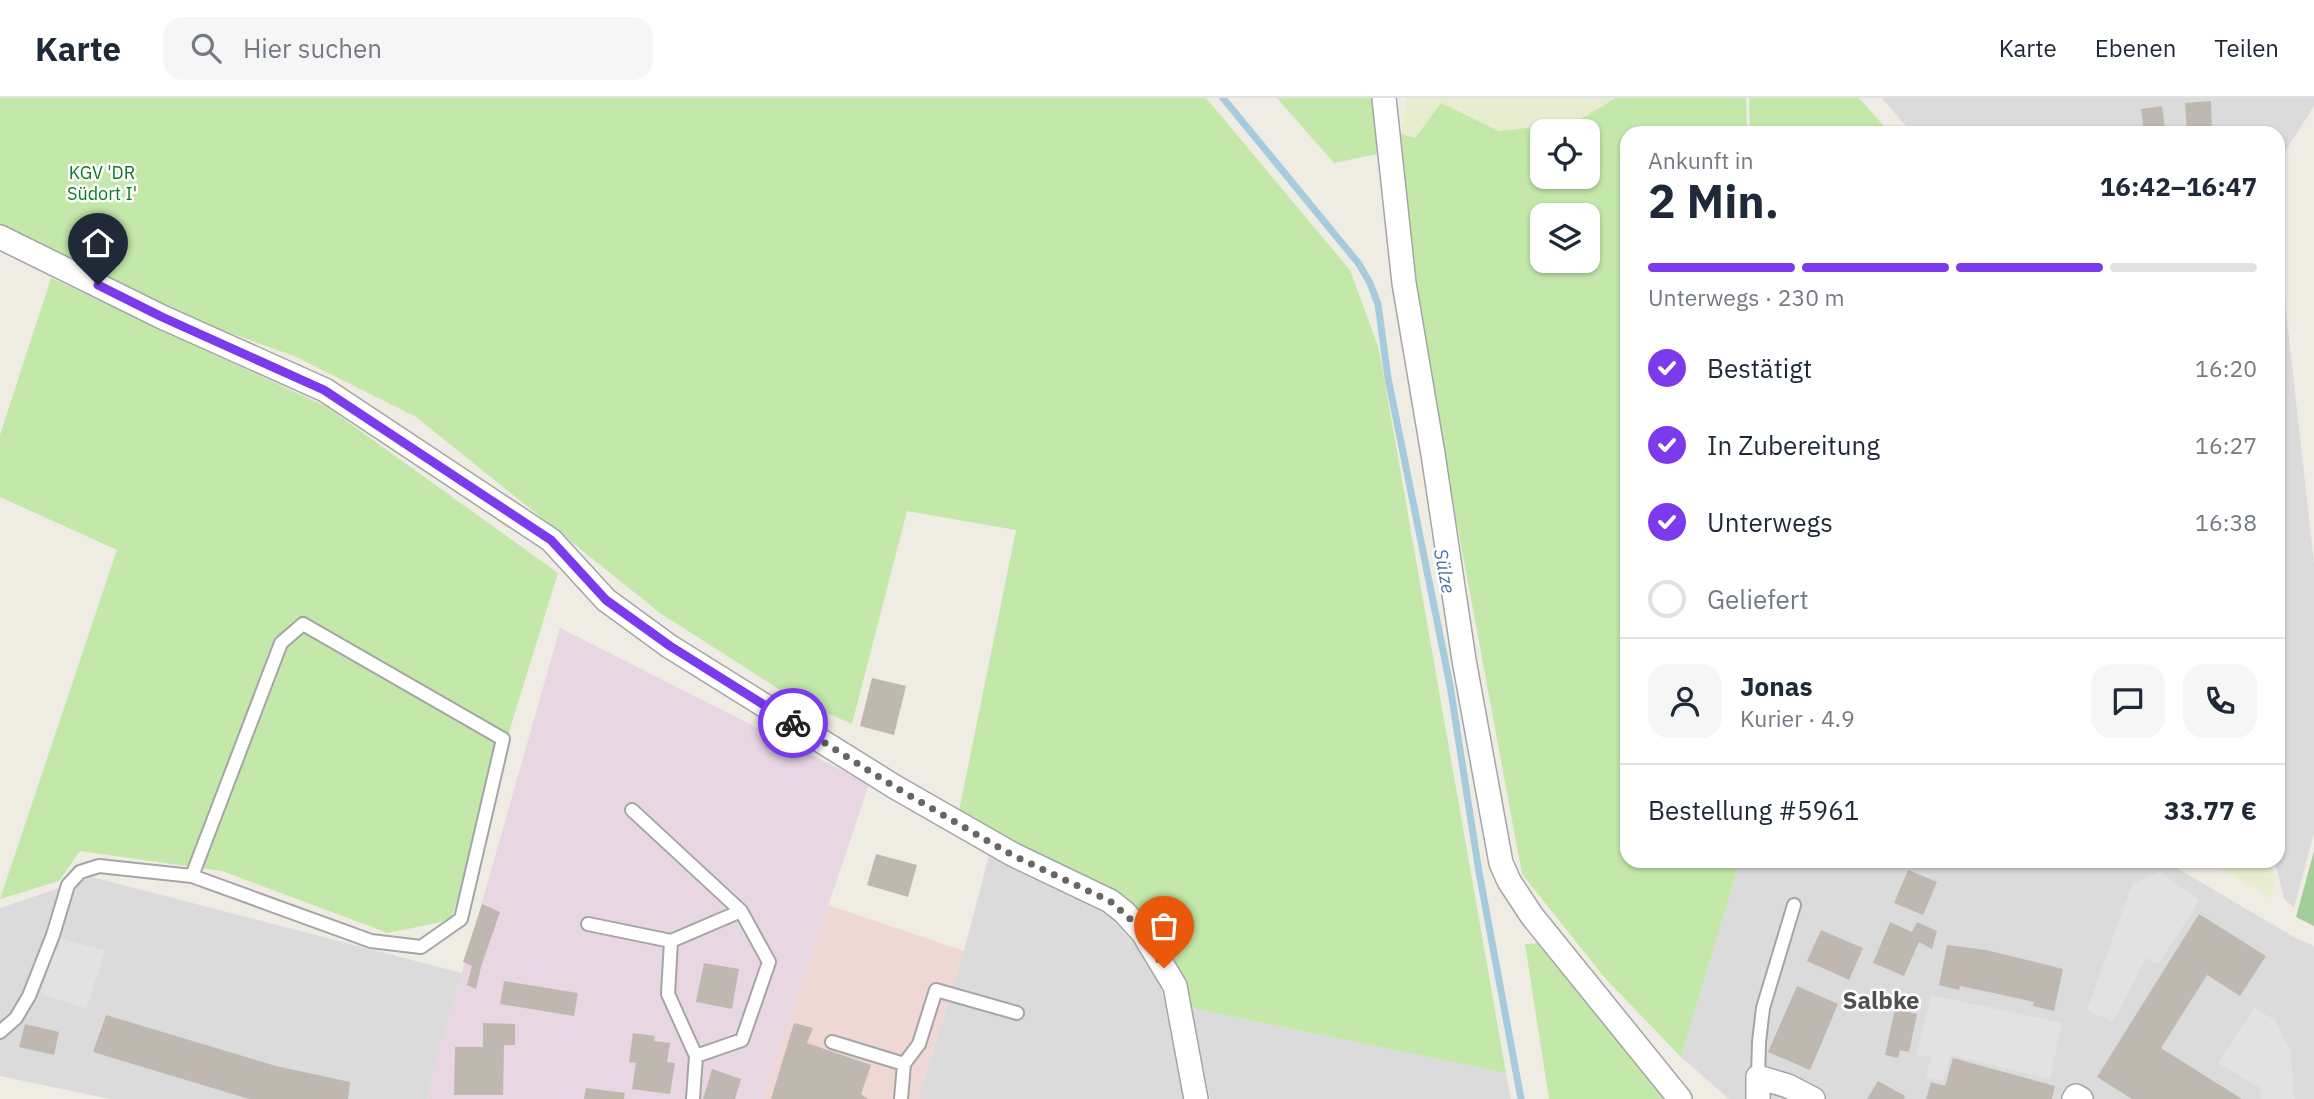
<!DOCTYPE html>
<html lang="de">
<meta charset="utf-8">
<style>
:root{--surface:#fff;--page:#f6f6f7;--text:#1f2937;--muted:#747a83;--line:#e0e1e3;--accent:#7c3aed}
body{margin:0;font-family:"IBM Plex Sans",sans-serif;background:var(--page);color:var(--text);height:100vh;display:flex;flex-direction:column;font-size:26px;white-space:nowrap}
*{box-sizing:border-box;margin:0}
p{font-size:23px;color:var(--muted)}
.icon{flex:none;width:38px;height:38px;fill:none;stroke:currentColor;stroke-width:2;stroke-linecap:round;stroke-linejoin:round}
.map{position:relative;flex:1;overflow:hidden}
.side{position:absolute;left:1620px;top:28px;width:665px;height:742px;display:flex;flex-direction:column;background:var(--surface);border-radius:21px;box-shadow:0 2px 5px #0004}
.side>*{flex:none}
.controls{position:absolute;left:1530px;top:21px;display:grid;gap:14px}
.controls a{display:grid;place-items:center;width:70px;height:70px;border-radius:14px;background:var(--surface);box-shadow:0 2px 5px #0004;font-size:35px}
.pin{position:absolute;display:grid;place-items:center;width:60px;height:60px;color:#fff;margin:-72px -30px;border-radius:50% 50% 50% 0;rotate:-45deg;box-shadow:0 0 7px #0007}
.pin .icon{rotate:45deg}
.courier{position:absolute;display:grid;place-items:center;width:70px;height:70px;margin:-35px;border:5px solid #7c3aed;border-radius:50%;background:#fff;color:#222;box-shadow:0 2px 9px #0007}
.overview em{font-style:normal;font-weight:700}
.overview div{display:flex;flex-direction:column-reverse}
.overview{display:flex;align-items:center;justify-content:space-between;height:119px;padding:0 28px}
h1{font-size:46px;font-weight:700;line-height:52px}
.bar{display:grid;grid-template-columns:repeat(4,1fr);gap:10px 7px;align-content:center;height:84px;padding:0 28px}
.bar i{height:9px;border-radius:5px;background:var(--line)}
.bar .current{background:var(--accent)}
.bar p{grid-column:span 4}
.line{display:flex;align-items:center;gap:18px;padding:0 28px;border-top:2px solid var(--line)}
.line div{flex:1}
.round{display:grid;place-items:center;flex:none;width:74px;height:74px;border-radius:21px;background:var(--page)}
ol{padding:0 28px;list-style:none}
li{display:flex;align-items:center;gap:21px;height:77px}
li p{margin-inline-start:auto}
li .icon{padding:7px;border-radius:50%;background:var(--accent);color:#fff;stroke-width:4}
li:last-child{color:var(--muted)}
li i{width:38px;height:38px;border:4px solid var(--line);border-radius:50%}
header{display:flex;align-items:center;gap:42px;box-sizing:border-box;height:98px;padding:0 35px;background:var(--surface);border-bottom:2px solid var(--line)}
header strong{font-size:33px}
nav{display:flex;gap:38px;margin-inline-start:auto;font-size:24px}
.search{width:490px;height:63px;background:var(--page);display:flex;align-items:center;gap:18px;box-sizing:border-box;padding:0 24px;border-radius:21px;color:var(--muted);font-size:26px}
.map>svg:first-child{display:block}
.residential{fill:#dcdbdb}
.commercial{fill:#efd7d3}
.industrial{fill:#e8d6e3}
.farmland{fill:#e9edcf}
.grass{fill:#c3e8aa;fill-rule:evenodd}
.forest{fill:#a4ce99}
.parking{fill:#e2e2e2}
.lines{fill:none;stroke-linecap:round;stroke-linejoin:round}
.stream{stroke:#a5cbdc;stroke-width:7}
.building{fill:#bfb8b0}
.lane-casing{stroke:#a5a5a5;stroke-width:16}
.street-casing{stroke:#a5a5a5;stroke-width:26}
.lane{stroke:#fff;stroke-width:12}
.street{stroke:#fff;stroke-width:23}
.done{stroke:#676663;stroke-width:7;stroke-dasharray:0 12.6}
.route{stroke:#7c3aed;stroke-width:9}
.labels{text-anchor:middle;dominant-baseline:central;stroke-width:5;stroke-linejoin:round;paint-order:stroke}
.park-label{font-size:18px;fill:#0d7b20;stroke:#fff}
.water-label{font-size:19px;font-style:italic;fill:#4b73ac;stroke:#fff}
.district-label{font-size:24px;font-weight:bold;fill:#515151;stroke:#fff}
</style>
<header>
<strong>Karte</strong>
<div class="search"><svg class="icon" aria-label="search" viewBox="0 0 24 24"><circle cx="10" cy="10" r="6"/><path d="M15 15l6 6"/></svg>Hier suchen</div>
<nav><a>Karte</a><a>Ebenen</a><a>Teilen</a></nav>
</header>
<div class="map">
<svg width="2314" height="1001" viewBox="0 0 2314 1001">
<rect width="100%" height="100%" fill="#efece4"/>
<!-- residential -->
<path class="residential" d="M 1882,0 L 2314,0 L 2314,8 L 2279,63 L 2278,35 L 1912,35 Z
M 2279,150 L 2314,465 L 2314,735 L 2294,810 L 2284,801 L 2275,763 L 2278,763 Z
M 989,757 L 1111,819 L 1156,873 L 1181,962 L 1184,1001 L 918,1001 L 964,853 Z
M 1740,763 L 2165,763 L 2294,839 L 2314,848 L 2314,1001 L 1729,1001 L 1681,959 Z
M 92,779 L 462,875 L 426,1001 L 110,1001 L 0,978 L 0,810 Z
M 1191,910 L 1506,975 L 1511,1001 L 1210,1001 Z"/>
<!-- commercial -->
<path class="commercial" d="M 825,806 L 964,853 L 918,1001 L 762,1001 Z"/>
<!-- industrial -->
<path class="industrial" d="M 560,530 L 869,686 L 763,1001 L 426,1001 Z"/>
<!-- farmland -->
<path class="farmland" d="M 1407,0 L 1616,0 L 1574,25 L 1499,33 L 1441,5 L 1415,40 L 1401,36 Z
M 2206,763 L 2270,763 L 2275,779 L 2272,800 Z"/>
<!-- grass -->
<path class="grass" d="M 0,0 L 1206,0 L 1350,172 L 1379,251 L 1506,975 L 1191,910 L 1170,848 L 1143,821 L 1053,765 L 959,713 L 1016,432 L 907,413 L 852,626 L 793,600 L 660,515 L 416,319 L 294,258 L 163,211 L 0,130 Z
M 1277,0 L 1372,0 L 1377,56 L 1334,65 Z
M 1616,0 L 1746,0 L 1747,35 L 1628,35 L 1628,763 L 1740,763 L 1681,959 L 1605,880 L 1522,776 L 1444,355 L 1395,45 L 1401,36 L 1415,40 L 1441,5 L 1499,33 L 1574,25 ZM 1542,33 L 1587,33 L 1587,79 L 1542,79 ZM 1542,117 L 1587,117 L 1587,163 L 1542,163 Z
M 1749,0 L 1859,0 L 1890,35 L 1750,35 Z
M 51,180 L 327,309 L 558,475 L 451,822 L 388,835 L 222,773 L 80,753 L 59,783 L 0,801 L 117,452 L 0,399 L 0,337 Z
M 1548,845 L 1671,1001 L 1549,1001 L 1525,846 Z"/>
<!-- forest -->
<path class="forest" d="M 2314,753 L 2314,828 L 2296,819 Z"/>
<!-- parking -->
<path class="parking" d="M 2160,774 L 2200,802 L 2158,866 L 2146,860 L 2113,924 L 2087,912 L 2132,786 Z
M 58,839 L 105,853 L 86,911 L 41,896 Z
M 1931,897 L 2062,925 L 2050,981 L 1951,957 L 1943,983 L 1926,979 L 1931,960 L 1916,956 Z
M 2254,910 L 2275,922 L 2290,952 L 2295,1001 L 2261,1001 L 2260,990 L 2218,965 Z"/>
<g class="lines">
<!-- stream -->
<path class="stream" d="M 1223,0 L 1359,166 L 1370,185 L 1378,206 L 1388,280 L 1450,587 L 1479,774 L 1521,1001"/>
</g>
<!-- building -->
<path class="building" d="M 2211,3 L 2212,35 L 2187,35 L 2185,5 Z
M 2162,8 L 2165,31 L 2144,34 L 2141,11 Z
M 872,580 L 906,588 L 894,637 L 860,628 Z
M 876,756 L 917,767 L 908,799 L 867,787 Z
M 1908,772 L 1937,784 L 1923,817 L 1894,805 Z
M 482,806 L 500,814 L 481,869 L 476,891 L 467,887 L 472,868 L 463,864 Z
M 2199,816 L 2266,858 L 2240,898 L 2207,877 L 2161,950 L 2242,1001 L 2132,1001 L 2097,979 Z
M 1890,824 L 1912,834 L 1917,824 L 1937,833 L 1932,851 L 1919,844 L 1904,878 L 1873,865 Z
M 1821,832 L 1863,850 L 1849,882 L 1807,863 Z
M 1947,847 L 1986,852 L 2063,871 L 2054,913 L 2033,908 L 2034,904 L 2017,900 L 1960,888 L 1959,892 L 1939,887 Z
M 704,865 L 739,871 L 732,911 L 696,904 Z
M 504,883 L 578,895 L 574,918 L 500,906 Z
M 1797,888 L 1838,906 L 1810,972 L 1768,954 Z
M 1895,911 L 1917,916 L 1909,954 L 1900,952 L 1898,960 L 1885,957 Z
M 106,917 L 276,968 L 350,984 L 348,1001 L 249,1001 L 93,954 Z
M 483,925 L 515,926 L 515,947 L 504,947 L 503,997 L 454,997 L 455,949 L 483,949 Z
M 794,925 L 813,930 L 807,945 L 871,967 L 861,996 L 868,1001 L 771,1001 Z
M 25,926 L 59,934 L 54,957 L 19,949 Z
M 633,935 L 655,938 L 654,943 L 670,945 L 667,964 L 675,965 L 670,996 L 632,991 L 636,965 L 629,964 Z
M 1953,960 L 2055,988 L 2052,1001 L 1926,1001 L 1931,984 L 1945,988 Z
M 712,971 L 741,981 L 735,1001 L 703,1001 Z
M 1878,983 L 1905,998 L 1904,1001 L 1867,1001 Z
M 586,990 L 625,995 L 624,1001 L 584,1001 Z"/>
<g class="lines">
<defs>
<path id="lane" d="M 632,712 L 741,813 L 769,864 L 742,942 L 696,958
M 588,826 L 671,843
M 0,934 L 16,920 L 29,898 L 53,837 L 68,787 L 80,774 L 99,768 L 192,778 L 371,843 L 421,849 L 461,821 L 503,641 L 303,526 L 281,545 L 192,778
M 832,944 L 904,966 L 901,1001
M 904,966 L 919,946 L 936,892 L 1017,915
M 1758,979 L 1759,944 L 1763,910 L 1794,807
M 693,1001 L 696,958 L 668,896 L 671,843 L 741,813"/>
<path id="street" d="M 1384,0 L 1404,185 L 1433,356 L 1464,562 L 1501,765 L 1509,783 L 1532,818 L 1680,1001
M 0,139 L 162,219 L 325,292 L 551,442 L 606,502 L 669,548 L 895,689 L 1012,756 L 1110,803 L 1124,814 L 1143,835 L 1175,888 L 1196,1001
M 1758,1001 L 1758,979 L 1788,988 L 1813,1001
M 2074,1001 L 2076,998 L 2081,1001"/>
</defs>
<!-- lane casing -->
<use href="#lane" class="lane-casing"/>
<!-- street casing -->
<use href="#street" class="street-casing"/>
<!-- lane -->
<use href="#lane" class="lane"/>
<!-- street -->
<use href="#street" class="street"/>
</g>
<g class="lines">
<!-- done -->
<path class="done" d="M 793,625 L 895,689 L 1012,757 L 1110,803 L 1137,827 L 1164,870"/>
<!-- route -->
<path class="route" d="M 98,187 L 162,219 L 324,292 L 551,442 L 606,502 L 670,548 L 793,625"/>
</g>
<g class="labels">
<!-- park labels -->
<g class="park-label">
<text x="102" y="74">KGV 'DR<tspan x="102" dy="21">Südort I'</tspan></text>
</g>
<!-- water labels -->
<g class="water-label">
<text transform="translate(1445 473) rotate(79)">Sülze</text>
</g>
<!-- district labels -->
<g class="district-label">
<text x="1881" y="902">Salbke</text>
</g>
</g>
</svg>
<div class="controls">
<a><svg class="icon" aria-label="locate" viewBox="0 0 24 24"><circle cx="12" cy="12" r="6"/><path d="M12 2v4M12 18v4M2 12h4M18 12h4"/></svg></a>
<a><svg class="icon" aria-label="layers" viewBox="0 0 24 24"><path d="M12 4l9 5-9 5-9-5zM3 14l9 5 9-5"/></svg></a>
</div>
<div class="pin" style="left:1164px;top:870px;background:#ea580c"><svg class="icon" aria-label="bag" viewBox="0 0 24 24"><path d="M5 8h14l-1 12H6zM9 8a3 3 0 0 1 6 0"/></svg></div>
<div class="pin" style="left:98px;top:187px;background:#1f2937"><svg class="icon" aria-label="home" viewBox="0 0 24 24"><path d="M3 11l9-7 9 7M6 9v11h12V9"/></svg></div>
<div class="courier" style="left:793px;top:625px"><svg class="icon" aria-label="bike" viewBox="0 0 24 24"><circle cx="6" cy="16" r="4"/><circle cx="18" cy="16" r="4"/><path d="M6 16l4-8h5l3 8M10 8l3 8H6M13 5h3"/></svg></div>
<section class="side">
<div class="overview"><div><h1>2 Min.</h1><p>Ankunft in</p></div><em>16:42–16:47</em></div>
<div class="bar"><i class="current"></i><i class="current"></i><i class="current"></i><i></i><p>Unterwegs · 230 m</p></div>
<ol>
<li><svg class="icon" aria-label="check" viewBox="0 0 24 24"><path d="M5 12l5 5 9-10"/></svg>Bestätigt<p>16:20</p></li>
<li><svg class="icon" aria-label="check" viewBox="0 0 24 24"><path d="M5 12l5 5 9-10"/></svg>In Zubereitung<p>16:27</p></li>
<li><svg class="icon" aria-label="check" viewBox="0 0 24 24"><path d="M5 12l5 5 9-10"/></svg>Unterwegs<p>16:38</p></li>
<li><i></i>Geliefert</li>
</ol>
<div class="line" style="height:126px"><a class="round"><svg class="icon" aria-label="person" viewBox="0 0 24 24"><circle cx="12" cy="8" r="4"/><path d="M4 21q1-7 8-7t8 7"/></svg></a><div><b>Jonas</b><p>Kurier · 4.9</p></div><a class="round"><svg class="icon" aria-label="chat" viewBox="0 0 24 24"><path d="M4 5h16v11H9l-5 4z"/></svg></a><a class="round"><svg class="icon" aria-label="phone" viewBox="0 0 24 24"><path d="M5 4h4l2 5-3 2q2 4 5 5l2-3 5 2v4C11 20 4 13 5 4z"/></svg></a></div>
<div class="line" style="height:91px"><div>Bestellung #5961</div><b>33.77 €</b></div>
</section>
</div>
